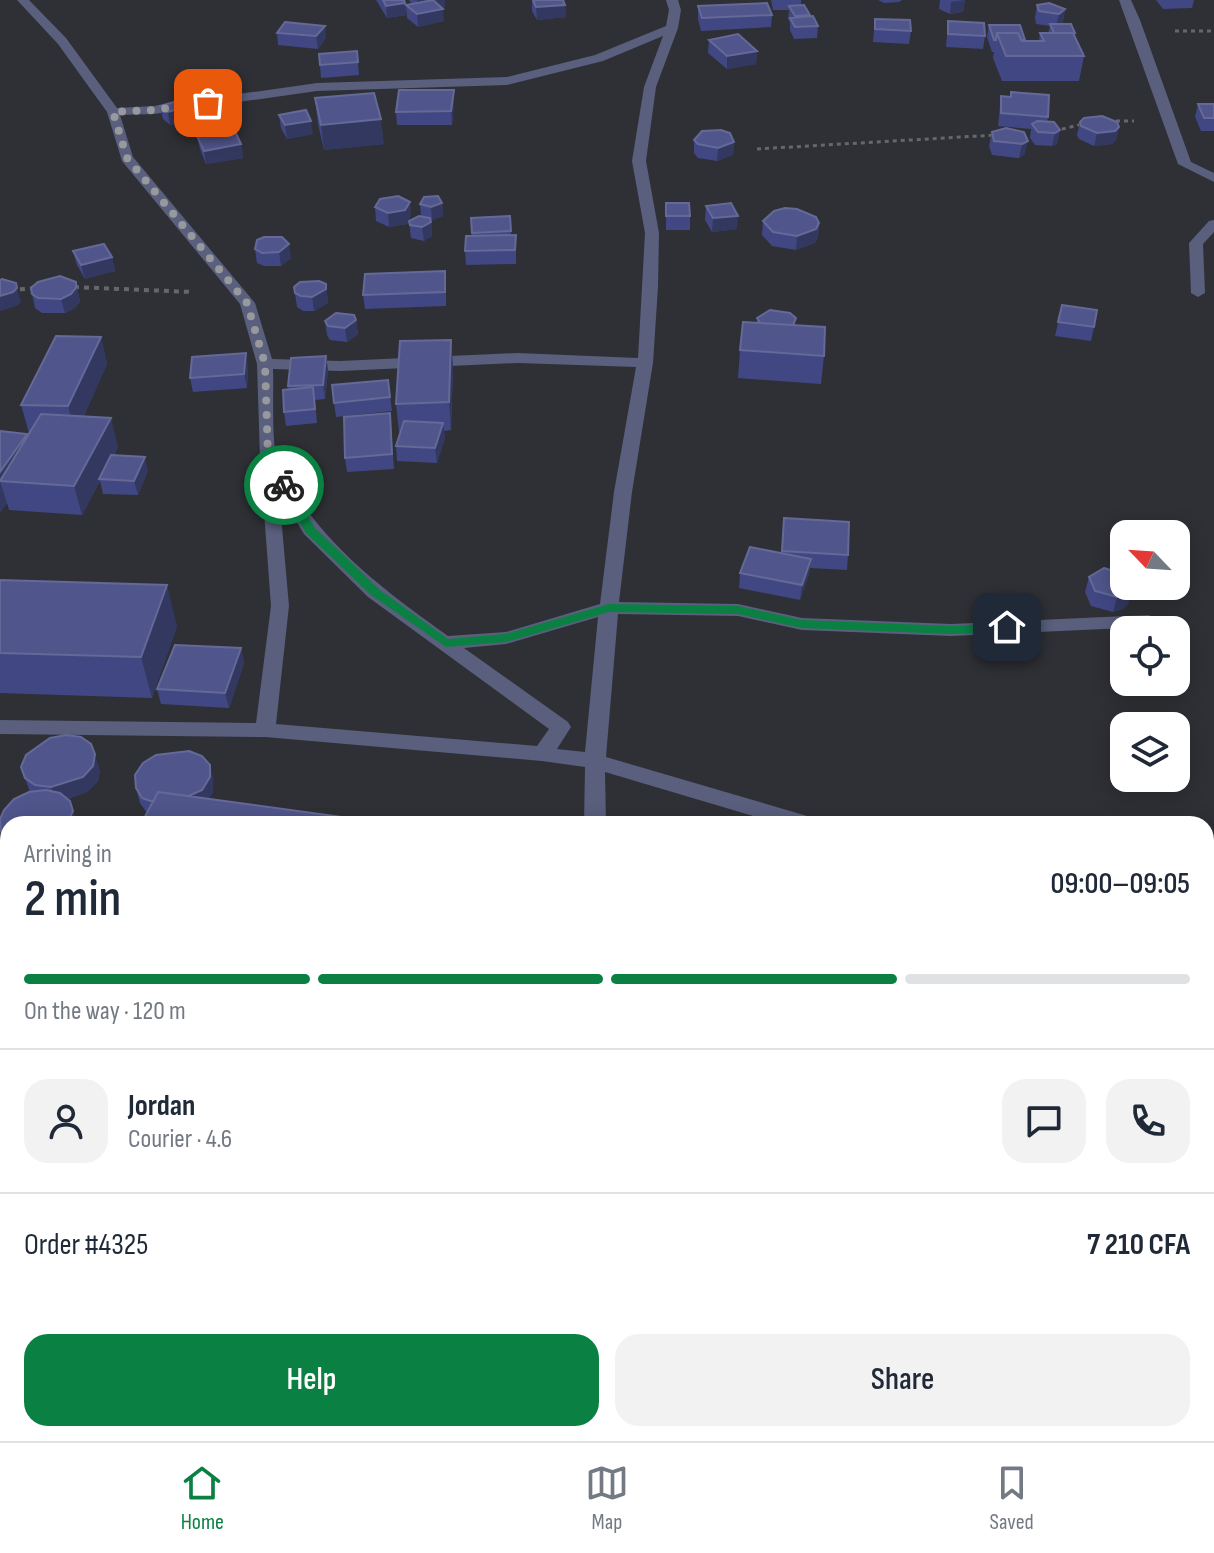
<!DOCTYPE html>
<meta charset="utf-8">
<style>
:root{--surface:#fff;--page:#f2f2f3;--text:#1f2937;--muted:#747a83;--line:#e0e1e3;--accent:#0b8043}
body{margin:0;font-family:"Sofia Sans Condensed",sans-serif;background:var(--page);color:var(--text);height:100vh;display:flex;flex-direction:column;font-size:30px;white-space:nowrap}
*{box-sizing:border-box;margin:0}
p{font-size:26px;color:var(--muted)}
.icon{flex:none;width:44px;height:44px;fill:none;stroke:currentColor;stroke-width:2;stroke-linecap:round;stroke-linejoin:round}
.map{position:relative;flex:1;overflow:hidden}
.drawer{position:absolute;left:0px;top:816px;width:1214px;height:626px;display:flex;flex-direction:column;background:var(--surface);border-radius:24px 24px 0 0;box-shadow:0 4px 20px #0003}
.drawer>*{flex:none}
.needle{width:52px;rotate:295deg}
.buttons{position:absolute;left:1110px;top:520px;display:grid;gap:16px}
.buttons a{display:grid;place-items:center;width:80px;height:80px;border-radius:16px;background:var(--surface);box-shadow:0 4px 20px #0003;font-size:40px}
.pin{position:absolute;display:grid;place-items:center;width:68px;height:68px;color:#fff;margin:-34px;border-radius:16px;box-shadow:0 4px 12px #0006}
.courier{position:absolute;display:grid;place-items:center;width:80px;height:80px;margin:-40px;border:6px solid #0b8043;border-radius:50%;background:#fff;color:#222;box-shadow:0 2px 10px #0007}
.headline em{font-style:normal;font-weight:600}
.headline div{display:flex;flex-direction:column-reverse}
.headline{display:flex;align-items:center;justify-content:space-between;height:136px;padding:0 24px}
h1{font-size:52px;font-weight:600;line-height:60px}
.bar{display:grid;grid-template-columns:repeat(4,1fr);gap:12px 8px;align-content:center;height:96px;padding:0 24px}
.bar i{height:10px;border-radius:6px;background:var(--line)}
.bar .selected{background:var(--accent)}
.bar p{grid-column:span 4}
.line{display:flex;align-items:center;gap:20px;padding:0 24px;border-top:2px solid var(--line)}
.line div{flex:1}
.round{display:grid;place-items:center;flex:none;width:84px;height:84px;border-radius:24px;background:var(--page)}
.action{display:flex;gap:16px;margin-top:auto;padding:16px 24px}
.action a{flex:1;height:92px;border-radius:24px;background:var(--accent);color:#fff;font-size:32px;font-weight:600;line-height:92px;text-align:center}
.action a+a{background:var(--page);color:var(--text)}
.menu{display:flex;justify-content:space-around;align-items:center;height:112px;border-top:2px solid var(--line);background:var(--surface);font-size:22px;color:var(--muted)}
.menu a{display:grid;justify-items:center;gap:4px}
.menu .selected{color:var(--accent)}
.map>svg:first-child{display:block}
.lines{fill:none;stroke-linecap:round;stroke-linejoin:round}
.path-far2{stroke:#65676c;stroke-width:3;stroke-dasharray:4 4;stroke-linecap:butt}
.path-far1{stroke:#65676c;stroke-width:4;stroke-dasharray:5 5;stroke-linecap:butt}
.path{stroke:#65676c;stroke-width:6;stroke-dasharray:8 8;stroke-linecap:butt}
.minor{fill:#595f7d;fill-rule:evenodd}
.wall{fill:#414783}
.shaded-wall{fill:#333860}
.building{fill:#50568c;stroke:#646997;stroke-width:2}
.route{fill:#0b8043}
.done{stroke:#97999d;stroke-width:8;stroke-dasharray:0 14.4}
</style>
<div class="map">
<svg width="1214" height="1441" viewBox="0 0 1214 1441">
<rect width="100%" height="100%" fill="#2e3035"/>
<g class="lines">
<!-- path-far2 -->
<path class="path-far2" d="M 1175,31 L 1214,31
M 1108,121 L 1134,121
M 1054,131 L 1083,124
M 757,149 L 996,135"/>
<!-- path-far1 -->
<path class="path-far1" d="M 74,287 L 192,292
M 0,291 L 36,288"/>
<!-- path -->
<path class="path" d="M 1206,1337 L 1214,1318
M 1162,1441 L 1165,1434"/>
<!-- minor -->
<path class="minor" d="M 17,0 L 29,0 L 66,38 L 117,108 L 154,106 L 317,83 L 507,77 L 595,55 L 666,26 L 669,10 L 666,0 L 678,0 L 681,10 L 678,28 L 656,87 L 646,161 L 659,233 L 658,287 L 653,363 L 632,492 L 619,602 L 738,604 L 802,618 L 951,624 L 1149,615 L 1158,621 L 1149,627 L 951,636 L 802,630 L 738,616 L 618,614 L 606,757 L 814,818 L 817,824 L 780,824 L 605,772 L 606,824 L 584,824 L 585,767 L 542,761 L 265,737 L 0,734 L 0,720 L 256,723 L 271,606 L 260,458 L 257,364 L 240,304 L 122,161 L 107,112 L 58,44 ZM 663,36 L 644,87 L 632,161 L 645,233 L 638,358 L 518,353 L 340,361 L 272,359 L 255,303 L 133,157 L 120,115 L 154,114 L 317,91 L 507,85 L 603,61 ZM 518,363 L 636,367 L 614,492 L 600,604 L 506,632 L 448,636 C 381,588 313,538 278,461 C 271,448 274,388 273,369 L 340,371 ZM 279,493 L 304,534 L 368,597 L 549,729 L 537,746 L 276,724 L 289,606 ZM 598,617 L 585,752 L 557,749 L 571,727 L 568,722 L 464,648 L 506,644 Z
M 1119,0 L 1131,0 L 1140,20 L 1191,162 L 1214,173 L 1214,182 L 1178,164 Z
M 1214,220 L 1214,232 L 1203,244 L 1205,293 L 1198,297 L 1191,293 L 1189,243 L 1209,221 Z
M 1206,931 L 1214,933 L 1214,951 L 1206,949 Z
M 1206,1009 L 1214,1012 L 1214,1035 L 1206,1032 Z
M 0,1367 L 8,1371 L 8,1409 L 0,1406 Z
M 16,1434 L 45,1434 L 48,1441 L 19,1441 Z
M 462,1434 L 490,1434 L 487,1441 L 459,1441 Z"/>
</g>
<!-- wall -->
<path class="wall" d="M 376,0 L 404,0 L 405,3 L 406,15 L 387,18 Z
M 409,0 L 445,0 L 445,7 L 442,8 L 444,21 L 418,27 L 407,18 L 406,5 L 412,4 Z
M 532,0 L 565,5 L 566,17 L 537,20 L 532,11 Z
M 771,0 L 801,0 L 801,5 L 818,26 L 817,38 L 794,39 L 790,30 L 790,22 L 788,19 L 789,10 L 773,10 Z
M 878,0 L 902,0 L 899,2 L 884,3 Z
M 940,0 L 965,0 L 963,12 L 950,14 L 939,9 Z
M 1156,0 L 1194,0 L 1192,8 L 1163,9 Z
M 1037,5 L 1065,9 L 1063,22 L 1060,24 L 1075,33 L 1075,36 L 1084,56 L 1079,81 L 1002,81 L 993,58 L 994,52 L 992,52 L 987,37 L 989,25 L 1025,41 L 1039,41 L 1040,33 L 1048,33 L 1050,26 L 1036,24 L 1035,18 Z
M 698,6 L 772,15 L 771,27 L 701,31 L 698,19 Z
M 875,19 L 911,31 L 909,44 L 873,42 Z
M 948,21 L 985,36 L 983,49 L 946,47 Z
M 285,22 L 326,38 L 318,49 L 278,45 L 277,33 Z
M 709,40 L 757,51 L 756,64 L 727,69 L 708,53 Z
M 357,51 L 359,75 L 321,78 L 319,54 Z
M 1011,92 L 1048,117 L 1047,122 L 1060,130 L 1057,144 L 1052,146 L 1035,145 L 1030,138 L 1031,129 L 998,126 L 1001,96 L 1010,96 Z
M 315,98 L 384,144 L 324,150 L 318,124 Z
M 454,103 L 452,125 L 397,125 L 396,112 Z
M 1198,104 L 1214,104 L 1214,131 L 1201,131 L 1195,117 Z
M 160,106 L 188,106 L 191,120 L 170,125 L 163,119 Z
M 279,115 L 313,134 L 287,139 L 281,128 Z
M 1080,122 L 1119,127 L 1116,140 L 1112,144 L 1094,146 L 1079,139 L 1077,135 Z
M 992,132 L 1024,132 L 1025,154 L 1019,158 L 992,155 L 989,146 Z
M 197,136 L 241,144 L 243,158 L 206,164 L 200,149 Z
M 694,140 L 734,142 L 733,155 L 717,161 L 698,158 L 694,153 Z
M 442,203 L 443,216 L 431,220 L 432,236 L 424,241 L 411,238 L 409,221 L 421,216 L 420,204 Z
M 666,203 L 690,216 L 690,230 L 666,230 Z
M 706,206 L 737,229 L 712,232 L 705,220 Z
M 375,207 L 411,215 L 407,224 L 389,227 L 376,221 Z
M 510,216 L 511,235 L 516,249 L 516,264 L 466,265 L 465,251 L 472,236 L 471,218 Z
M 763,221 L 819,223 L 818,237 L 815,243 L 796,250 L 772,246 L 762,235 Z
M 257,240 L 291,258 L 281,266 L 264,266 L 257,263 L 255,249 Z
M 73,251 L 112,257 L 115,271 L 85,279 L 77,265 Z
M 76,282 L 80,302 L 75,308 L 65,313 L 42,313 L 35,308 L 32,294 Z
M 326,284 L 328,303 L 314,311 L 303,311 L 297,307 L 294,287 Z
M 446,285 L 446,306 L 365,309 L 363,295 Z
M 1062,305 L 1094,327 L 1091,341 L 1055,336 Z
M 757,318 L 796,318 L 795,326 L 824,356 L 821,384 L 738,378 L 740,350 L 757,323 Z
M 356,320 L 358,334 L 347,342 L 330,340 L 327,335 L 325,321 Z
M 101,337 L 107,364 L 84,416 L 118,446 L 114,455 L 148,471 L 138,495 L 103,494 L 100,481 L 82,515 L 9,510 L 7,503 L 0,512 L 0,431 L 27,436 L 29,433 L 21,405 Z
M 451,340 L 453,367 L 451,430 L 444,431 L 445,438 L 437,463 L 397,461 L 396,446 L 400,432 L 399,432 L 396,404 Z
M 326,356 L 328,371 L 325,399 L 315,400 L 317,423 L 286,426 L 284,412 L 288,386 Z
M 248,367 L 247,388 L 193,392 L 190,378 Z
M 388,380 L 392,411 L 336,417 L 334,403 Z
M 390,413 L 394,469 L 347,472 L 345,458 Z
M 784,518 L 848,555 L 847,570 L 810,568 L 809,574 L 800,600 L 739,588 L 740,573 L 781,553 Z
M 1089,577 L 1132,589 L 1128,604 L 1123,609 L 1113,612 L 1091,606 L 1085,592 Z
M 0,580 L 177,626 L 152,698 L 0,693 Z
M 241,648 L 244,663 L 229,708 L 161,704 L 157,689 Z
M 210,765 L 213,780 L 213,792 L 209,799 L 342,817 L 343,824 L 141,824 L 147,813 L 140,803 L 136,788 Z
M 21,767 L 100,770 L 98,781 L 87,792 L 67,799 L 70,801 L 77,824 L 8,824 L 8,848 L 1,832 L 30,792 Z
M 8,850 L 8,918 L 0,918 L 0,853 Z
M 703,1434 L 717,1434 L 715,1438 Z"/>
<!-- shaded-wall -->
<path class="shaded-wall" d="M 417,0 L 445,0 L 445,7 L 418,12 Z
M 965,0 L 963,12 L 950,14 L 951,2 Z
M 405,3 L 406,15 L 387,18 L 386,6 Z
M 565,5 L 566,17 L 537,20 L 536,7 Z
M 443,9 L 444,21 L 418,27 L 417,14 Z
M 1065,9 L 1063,22 L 1056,27 L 1059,14 Z
M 325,26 L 326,38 L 318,49 L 316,36 Z
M 757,51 L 756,64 L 727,69 L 727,56 Z
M 454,90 L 454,103 L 452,125 L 451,111 Z
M 188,106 L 191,120 L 170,125 L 168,112 Z
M 381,119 L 384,144 L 324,150 L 321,125 Z
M 311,121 L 313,134 L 287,139 L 285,125 Z
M 1119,127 L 1116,140 L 1112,144 L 1094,146 L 1097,133 Z
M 1060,130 L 1057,144 L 1052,146 L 1055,133 Z
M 1028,141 L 1025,154 L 1019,158 L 1022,144 Z
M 734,142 L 733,155 L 717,161 L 718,148 Z
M 241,144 L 243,158 L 206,164 L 204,151 Z
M 410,202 L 411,215 L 407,224 L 389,227 L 388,213 Z
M 442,203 L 443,216 L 432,221 L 431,207 Z
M 738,216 L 737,229 L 712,232 L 713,218 Z
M 431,222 L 432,236 L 424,241 L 422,227 Z
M 819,223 L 818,237 L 815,243 L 796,250 L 797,236 Z
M 289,244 L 291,258 L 281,266 L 279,252 Z
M 112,257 L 115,271 L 85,279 L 81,265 Z
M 76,282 L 80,302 L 75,308 L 65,313 L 61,299 Z
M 326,284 L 328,303 L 314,311 L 312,297 Z
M 17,288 L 21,302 L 17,306 L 0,311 L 0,296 Z
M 356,320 L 358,334 L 347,342 L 345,328 Z
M 101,337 L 107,364 L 76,434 L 68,406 Z
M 451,340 L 453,367 L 451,430 L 449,402 Z
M 246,353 L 248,367 L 247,388 L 244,374 Z
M 326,356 L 328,371 L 325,399 L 323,385 Z
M 111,418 L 118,446 L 101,479 L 99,479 L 100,481 L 82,515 L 74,486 Z
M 443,423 L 445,438 L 437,463 L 435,448 Z
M 27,434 L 35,462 L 0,481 L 7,503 L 1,512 L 0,510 L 0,472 Z
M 145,457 L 148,471 L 138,495 L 134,481 Z
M 811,559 L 809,574 L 800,600 L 802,585 Z
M 167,585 L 177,626 L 152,698 L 141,657 Z
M 1132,589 L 1128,604 L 1123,609 L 1113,612 L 1117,597 Z
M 241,648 L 244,663 L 229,708 L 225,693 Z
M 95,754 L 100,770 L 98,781 L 87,792 L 56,802 L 51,787 Z
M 210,765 L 213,780 L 213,792 L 206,805 L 173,804 Z
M 70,801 L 77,824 L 67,824 Z"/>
<!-- building -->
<path class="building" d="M 383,0 L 404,0 L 405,3 L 386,6 Z
M 433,0 L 443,9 L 417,14 L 406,5 Z
M 533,0 L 563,0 L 565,5 L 536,7 Z
M 767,3 L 772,15 L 702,18 L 698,6 Z
M 1049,3 L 1065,9 L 1059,14 L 1039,11 L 1037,5 Z
M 804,5 L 810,15 L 795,16 L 789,6 Z
M 813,16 L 818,26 L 795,27 L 790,18 Z
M 875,19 L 910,20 L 911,31 L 875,29 Z
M 948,21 L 984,23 L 985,36 L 948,34 Z
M 285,22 L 325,26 L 316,36 L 277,33 Z
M 1050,24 L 1071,24 L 1075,33 L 1054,33 Z
M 989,25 L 1020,25 L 1025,40 L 1021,40 L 1018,33 L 997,33 L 996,40 L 994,40 Z
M 997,33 L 1018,33 L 1022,41 L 1044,41 L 1040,33 L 1073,33 L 1084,56 L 1006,56 Z
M 738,34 L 757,51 L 727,56 L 709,40 Z
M 357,51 L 358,62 L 320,65 L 319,54 Z
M 399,90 L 454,90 L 451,111 L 396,112 Z
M 1011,92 L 1049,95 L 1048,117 L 1001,113 L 1001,96 L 1011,97 Z
M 374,93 L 381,119 L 321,125 L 315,98 Z
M 181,100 L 188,106 L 168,112 L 160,106 Z
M 1198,104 L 1214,104 L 1214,118 L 1204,118 Z
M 306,110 L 311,121 L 285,125 L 279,115 Z
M 1102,116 L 1117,122 L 1119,127 L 1115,131 L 1097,133 L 1081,126 L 1080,122 L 1084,118 Z
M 1037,121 L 1054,122 L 1060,130 L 1055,133 L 1038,132 L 1032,124 Z
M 1006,128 L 1024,132 L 1028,141 L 1022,144 L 994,141 L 992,132 Z
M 234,129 L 241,144 L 204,151 L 197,136 Z
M 721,130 L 730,133 L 734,142 L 718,148 L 698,144 L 694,140 L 702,131 Z
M 398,196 L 410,202 L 405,210 L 388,213 L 375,207 L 380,199 Z
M 438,196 L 442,203 L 431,207 L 420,204 L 424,197 Z
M 666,203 L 689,203 L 690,216 L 666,216 Z
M 731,203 L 738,216 L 713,218 L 706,206 Z
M 785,208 L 797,209 L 816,217 L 819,223 L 816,229 L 797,236 L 773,232 L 763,221 L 774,211 Z
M 419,216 L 430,218 L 431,222 L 422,227 L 410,225 L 409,221 Z
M 510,216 L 511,231 L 472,233 L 471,218 Z
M 516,235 L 515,250 L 465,251 L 466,236 Z
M 264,237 L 282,237 L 289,244 L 279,252 L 262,253 L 255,249 L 257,240 Z
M 104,244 L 112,257 L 81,265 L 73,251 Z
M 445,271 L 445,292 L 363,295 L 365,274 Z
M 60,276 L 76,282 L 76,288 L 71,294 L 61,299 L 38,298 L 32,294 L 31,288 L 38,282 Z
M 2,279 L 16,283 L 17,288 L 13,292 L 0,296 L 0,280 Z
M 319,281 L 326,284 L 326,289 L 312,297 L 301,296 L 295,293 L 294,287 L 300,282 Z
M 1062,305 L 1097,310 L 1094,327 L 1058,322 Z
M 770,310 L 790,313 L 796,318 L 793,325 L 760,323 L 757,318 Z
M 336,313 L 354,315 L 356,320 L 345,328 L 328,326 L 325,321 Z
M 743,322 L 825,327 L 824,356 L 740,350 Z
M 56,336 L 101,337 L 68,406 L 21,405 Z
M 451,340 L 449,402 L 396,404 L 400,341 Z
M 246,353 L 244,374 L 190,378 L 192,357 Z
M 326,356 L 323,385 L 288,386 L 291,358 Z
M 388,380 L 390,397 L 334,403 L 332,385 Z
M 313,387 L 315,409 L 284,412 L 283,390 Z
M 390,413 L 392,454 L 345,458 L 344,417 Z
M 41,414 L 111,418 L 74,486 L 0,481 Z
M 404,421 L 443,423 L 435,448 L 396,446 Z
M 0,431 L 27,434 L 0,472 Z
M 111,455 L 145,457 L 134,481 L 99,479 Z
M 784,518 L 849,522 L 848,555 L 782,551 Z
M 750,547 L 811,559 L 802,585 L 740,573 Z
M 1104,568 L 1124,574 L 1124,586 L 1132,586 L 1132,589 L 1127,595 L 1117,597 L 1095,591 L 1089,577 Z
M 0,580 L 167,585 L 141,657 L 0,653 Z
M 175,645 L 241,648 L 225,693 L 157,689 Z
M 66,735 L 81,737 L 91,744 L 95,754 L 93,766 L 83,777 L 51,787 L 35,785 L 25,778 L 21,767 L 26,755 L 50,738 Z
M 189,751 L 202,756 L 210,765 L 210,777 L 202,790 L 189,796 L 158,792 L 153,802 L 142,798 L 136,788 L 135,775 L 143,763 L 156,755 Z
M 46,790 L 60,793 L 70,801 L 73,811 L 67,824 L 8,824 L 8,838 L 1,832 L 0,819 L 4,810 L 14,799 L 29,792 Z
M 158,792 L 342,817 L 339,824 L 141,824 Z
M 6,850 L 8,850 L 8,903 L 0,903 L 0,853 Z"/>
<!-- route -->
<path class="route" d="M 280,483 L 288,483 L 315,528 L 380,590 L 448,639 L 505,634 L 609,604 L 738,606 L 802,620 L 951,626 L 1007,623 L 1013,627 L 1007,632 L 951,634 L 802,628 L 738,614 L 609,612 L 506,642 L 446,647 L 371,595 L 306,533 L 278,485 Z"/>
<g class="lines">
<!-- done -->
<path class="done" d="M 208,103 L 154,110 L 113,112 L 127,158 L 247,303 L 265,364 L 268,458 L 284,485"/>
</g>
</svg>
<div class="buttons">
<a><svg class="needle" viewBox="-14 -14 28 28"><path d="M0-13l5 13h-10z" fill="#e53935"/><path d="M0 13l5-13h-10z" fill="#747a83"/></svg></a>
<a><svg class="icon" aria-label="locate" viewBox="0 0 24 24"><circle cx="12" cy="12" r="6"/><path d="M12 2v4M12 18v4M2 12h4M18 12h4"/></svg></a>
<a><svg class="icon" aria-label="layers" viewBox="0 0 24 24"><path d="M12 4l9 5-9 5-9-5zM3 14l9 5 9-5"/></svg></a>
</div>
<div class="pin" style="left:208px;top:103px;background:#ea580c"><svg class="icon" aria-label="bag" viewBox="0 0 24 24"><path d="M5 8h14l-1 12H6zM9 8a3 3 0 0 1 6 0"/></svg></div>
<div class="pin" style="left:1007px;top:627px;background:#1f2937"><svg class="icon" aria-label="home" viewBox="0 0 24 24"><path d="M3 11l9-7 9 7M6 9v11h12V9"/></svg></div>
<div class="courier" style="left:284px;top:485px"><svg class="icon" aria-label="bike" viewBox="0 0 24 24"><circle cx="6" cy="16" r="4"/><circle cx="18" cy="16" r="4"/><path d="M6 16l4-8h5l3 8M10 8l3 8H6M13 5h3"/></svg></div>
<section class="drawer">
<div class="headline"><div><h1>2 min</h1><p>Arriving in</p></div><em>09:00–09:05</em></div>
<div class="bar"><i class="selected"></i><i class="selected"></i><i class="selected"></i><i></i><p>On the way · 120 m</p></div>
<div class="line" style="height:144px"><a class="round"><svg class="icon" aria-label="person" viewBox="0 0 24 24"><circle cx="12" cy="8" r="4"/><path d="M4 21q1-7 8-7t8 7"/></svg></a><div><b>Jordan</b><p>Courier · 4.6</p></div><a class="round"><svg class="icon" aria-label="chat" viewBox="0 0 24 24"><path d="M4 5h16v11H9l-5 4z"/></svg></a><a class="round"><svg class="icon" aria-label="phone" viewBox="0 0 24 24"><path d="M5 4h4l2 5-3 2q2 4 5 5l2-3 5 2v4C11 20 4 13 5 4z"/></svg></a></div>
<div class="line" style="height:104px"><div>Order #4325</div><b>7 210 CFA</b></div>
<div class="action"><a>Help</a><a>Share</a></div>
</section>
</div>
<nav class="menu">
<a class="selected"><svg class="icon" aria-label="home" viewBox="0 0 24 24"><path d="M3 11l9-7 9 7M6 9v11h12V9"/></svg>Home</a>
<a><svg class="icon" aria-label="map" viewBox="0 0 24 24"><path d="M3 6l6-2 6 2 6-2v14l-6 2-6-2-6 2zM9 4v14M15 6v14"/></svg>Map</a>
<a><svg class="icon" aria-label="saved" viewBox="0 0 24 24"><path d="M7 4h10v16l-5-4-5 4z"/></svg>Saved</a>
</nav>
